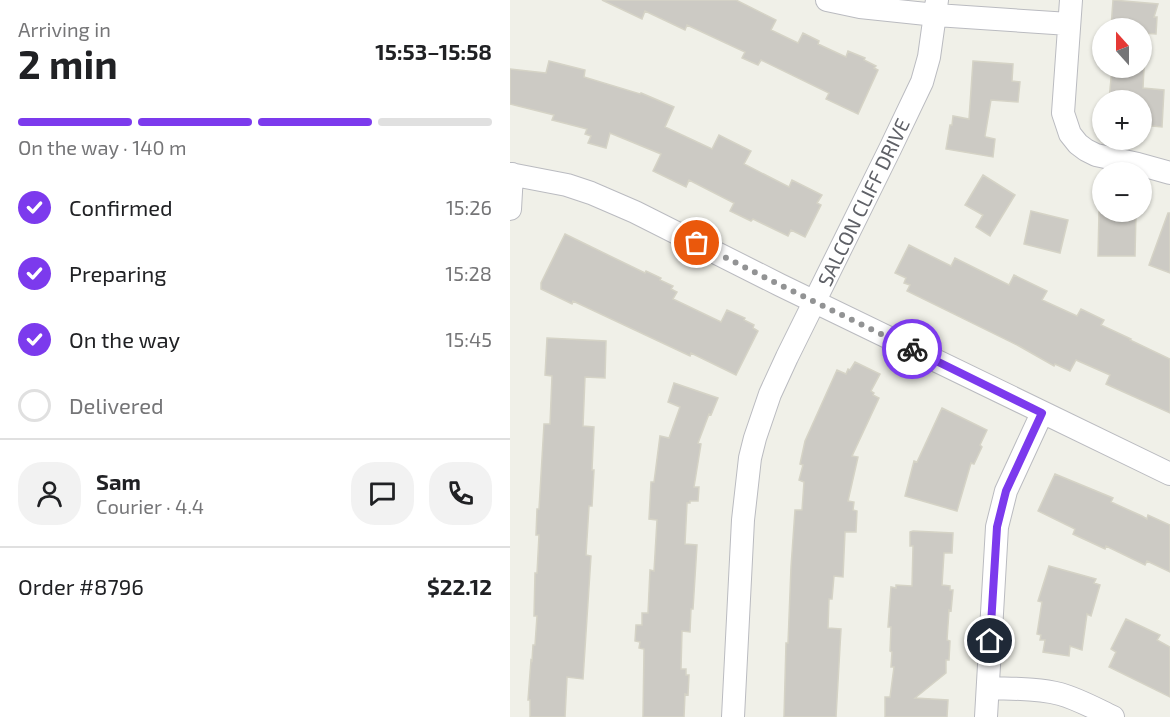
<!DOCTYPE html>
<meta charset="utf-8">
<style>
:root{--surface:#fff;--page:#f2f2f2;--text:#202124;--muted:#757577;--line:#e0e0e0;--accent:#7c3aed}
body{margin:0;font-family:"Exo 2",sans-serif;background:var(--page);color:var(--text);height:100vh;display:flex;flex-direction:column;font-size:22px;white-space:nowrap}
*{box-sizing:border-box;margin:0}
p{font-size:20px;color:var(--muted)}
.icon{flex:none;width:33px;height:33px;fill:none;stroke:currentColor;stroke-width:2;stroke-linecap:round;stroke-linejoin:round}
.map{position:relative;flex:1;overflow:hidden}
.sheet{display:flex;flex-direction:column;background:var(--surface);width:510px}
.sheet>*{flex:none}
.needle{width:39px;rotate:339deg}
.buttons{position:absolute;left:582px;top:18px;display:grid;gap:12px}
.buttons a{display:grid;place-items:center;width:60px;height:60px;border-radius:50%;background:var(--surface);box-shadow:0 2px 4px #0004;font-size:30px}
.pin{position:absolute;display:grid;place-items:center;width:51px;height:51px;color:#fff;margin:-26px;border:3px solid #fff;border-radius:50%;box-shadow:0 2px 6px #0007}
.courier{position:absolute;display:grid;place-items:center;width:60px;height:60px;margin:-30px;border:4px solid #7c3aed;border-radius:50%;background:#fff;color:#222;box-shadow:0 2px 8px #0007}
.summary em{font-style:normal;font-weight:700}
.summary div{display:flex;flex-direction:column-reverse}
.summary{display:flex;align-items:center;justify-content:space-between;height:102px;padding:0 18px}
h1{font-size:39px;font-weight:700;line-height:45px}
.bar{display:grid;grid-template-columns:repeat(4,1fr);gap:9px 6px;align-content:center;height:72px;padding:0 18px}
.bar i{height:8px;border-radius:4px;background:var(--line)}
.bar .selected{background:var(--accent)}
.bar p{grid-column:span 4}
.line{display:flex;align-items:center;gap:15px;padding:0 18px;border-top:2px solid var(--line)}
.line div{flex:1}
.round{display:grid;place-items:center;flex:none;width:63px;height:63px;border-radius:24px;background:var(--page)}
ol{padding:0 18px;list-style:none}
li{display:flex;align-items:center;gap:18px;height:66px}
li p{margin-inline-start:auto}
li .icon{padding:6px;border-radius:50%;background:var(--accent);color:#fff;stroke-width:4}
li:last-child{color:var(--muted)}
li i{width:33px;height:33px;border:3px solid var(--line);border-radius:50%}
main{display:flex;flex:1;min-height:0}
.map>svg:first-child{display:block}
.building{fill:#cccac4;stroke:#d5d3c6;stroke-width:1.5}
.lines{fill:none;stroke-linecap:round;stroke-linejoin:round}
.minor-casing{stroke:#babbc0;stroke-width:24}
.minor{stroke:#fff;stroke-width:22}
.done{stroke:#929394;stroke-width:6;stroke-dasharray:0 10.8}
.route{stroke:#7c3aed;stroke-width:8}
.labels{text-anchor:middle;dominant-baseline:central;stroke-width:4.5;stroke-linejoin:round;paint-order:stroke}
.street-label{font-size:20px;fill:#5f6167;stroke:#fff}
</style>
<main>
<section class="sheet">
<div class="summary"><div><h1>2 min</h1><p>Arriving in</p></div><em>15:53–15:58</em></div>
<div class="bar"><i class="selected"></i><i class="selected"></i><i class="selected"></i><i></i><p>On the way · 140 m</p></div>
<ol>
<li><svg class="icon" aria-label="check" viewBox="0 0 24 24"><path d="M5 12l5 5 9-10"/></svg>Confirmed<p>15:26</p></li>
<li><svg class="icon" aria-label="check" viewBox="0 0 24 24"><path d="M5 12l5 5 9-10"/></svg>Preparing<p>15:28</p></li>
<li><svg class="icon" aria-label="check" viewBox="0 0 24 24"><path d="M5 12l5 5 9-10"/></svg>On the way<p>15:45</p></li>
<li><i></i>Delivered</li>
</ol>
<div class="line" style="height:108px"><a class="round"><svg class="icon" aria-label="person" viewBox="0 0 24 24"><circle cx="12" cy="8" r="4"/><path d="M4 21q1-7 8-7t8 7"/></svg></a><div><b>Sam</b><p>Courier · 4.4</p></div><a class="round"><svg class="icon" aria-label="chat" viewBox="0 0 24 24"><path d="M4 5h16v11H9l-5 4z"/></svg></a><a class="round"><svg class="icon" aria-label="phone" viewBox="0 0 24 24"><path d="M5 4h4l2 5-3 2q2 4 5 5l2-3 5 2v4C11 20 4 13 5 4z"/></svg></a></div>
<div class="line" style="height:78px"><div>Order #8796</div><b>$22.12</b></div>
</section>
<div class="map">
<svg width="660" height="717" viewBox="0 0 660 717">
<rect width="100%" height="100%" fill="#f0f0e8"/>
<!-- building -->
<path class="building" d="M 92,0 L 226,0 L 266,20 L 261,30 L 288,43 L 293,33 L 309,41 L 308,44 L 336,57 L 338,51 L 355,58 L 354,60 L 366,66 L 364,68 L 368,70 L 348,114 L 316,99 L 319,93 L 251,60 L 248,65 L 232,58 L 235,52 L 177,25 L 175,30 L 135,11 L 132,19 Z
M 603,0 L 648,4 L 644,17 L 647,17 L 646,34 L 632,33 L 632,28 L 601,28 Z
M 39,61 L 75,70 L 74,77 L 130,94 L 131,93 L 164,107 L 155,127 L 202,149 L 209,135 L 241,151 L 234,164 L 279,187 L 282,180 L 312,195 L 307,203 L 311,205 L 295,237 L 281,230 L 278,236 L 243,219 L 241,221 L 220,211 L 224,203 L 179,180 L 176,187 L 143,171 L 151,154 L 100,133 L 96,148 L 78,143 L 81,136 L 75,134 L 77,129 L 42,120 L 44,115 L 0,104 L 0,69 L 36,73 Z
M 463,61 L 503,64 L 502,81 L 510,82 L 508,102 L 481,100 L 475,136 L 476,137 L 485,139 L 483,157 L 436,149 L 440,125 L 442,125 L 443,116 L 459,119 Z
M 602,68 L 634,68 L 633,88 L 654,90 L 652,127 L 632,125 L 632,100 L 599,100 Z
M 473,175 L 505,195 L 480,236 L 466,227 L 473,215 L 455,205 Z
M 521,211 L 558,220 L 550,253 L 514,244 Z
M 589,212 L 626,212 L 625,256 L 588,256 Z
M 658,213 L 660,213 L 660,273 L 639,265 Z
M 55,234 L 135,273 L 136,271 L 151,278 L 150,280 L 163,286 L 161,289 L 167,292 L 163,299 L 211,322 L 217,310 L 235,318 L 234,320 L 244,325 L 243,328 L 248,331 L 226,375 L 181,353 L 180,356 L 63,301 L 62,304 L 31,289 L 31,283 Z
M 399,245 L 441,266 L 445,258 L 499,285 L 504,275 L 537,291 L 532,300 L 567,316 L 571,309 L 594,320 L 591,325 L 621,339 L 620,340 L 660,359 L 660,413 L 596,384 L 600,375 L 566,360 L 560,371 L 545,364 L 544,366 L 509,346 L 397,291 L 400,285 L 394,283 L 396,278 L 385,273 Z
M 37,338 L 96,341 L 95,378 L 75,377 L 73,426 L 84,427 L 82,470 L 84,470 L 82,506 L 79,506 L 76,555 L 81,556 L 73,679 L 57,677 L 55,717 L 20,717 L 20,700 L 18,700 L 21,660 L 22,661 L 23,645 L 25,645 L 27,616 L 24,616 L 25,573 L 27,573 L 29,535 L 26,535 L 27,509 L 29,509 L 34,424 L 40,424 L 42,376 L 35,375 Z
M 345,362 L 370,374 L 361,391 L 364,393 L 363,395 L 369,398 L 342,456 L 348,457 L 338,501 L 344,502 L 343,510 L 347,511 L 346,532 L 335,532 L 333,577 L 324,576 L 322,599 L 319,599 L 318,628 L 331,629 L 326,717 L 274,717 L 276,643 L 278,643 L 281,567 L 285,510 L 292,510 L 294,482 L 289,480 L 293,465 L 290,464 L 295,441 L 327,370 L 336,374 L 338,369 L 340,370 Z
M 164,383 L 208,398 L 201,415 L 199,414 L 188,443 L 191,444 L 184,487 L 189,487 L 188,501 L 180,501 L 180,503 L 177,503 L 175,544 L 187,545 L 183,609 L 181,609 L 180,632 L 172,631 L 171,669 L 176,669 L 176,675 L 179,675 L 178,695 L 175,694 L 174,717 L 133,717 L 134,649 L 129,648 L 130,642 L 125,641 L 126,625 L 132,625 L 132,613 L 138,613 L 140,570 L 144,571 L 147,520 L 139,519 L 141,482 L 144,482 L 150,436 L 159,438 L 170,407 L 158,402 Z
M 432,408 L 477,430 L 470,445 L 472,447 L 464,464 L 461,463 L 447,511 L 395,496 L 404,461 L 407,462 Z
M 545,474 L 603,498 L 601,502 L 632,516 L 637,519 L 638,515 L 660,525 L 660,572 L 637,561 L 635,565 L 596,546 L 595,549 L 563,534 L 565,529 L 528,511 Z
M 403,531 L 443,533 L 442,553 L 434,553 L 432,585 L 440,586 L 440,590 L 443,590 L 441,611 L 439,610 L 437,640 L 440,641 L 439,660 L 436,660 L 436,673 L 405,698 L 438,700 L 437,717 L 375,717 L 375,697 L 380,697 L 384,667 L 381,667 L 382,652 L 380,651 L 381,627 L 378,627 L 381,587 L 386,588 L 386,585 L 402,586 L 403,546 L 400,546 L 400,532 Z
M 539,566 L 586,579 L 584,583 L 590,585 L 581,616 L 577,614 L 572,650 L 560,646 L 559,656 L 533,652 L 535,640 L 530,640 L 531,635 L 527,634 L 532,602 L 528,601 Z
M 616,619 L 650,635 L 647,640 L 660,647 L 660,697 L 599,667 L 606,652 L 601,649 Z"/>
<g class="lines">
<defs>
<path id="minor" d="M 317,0 L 350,7 L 426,15 L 559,24
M 561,0 L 553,113 L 560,134 L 568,144 L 576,150 L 586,155 L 628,164 L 660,173
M 0,174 L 57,185 L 81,193 L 125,212 L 270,285 L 660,474
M 0,209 L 2,174
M 478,688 C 502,689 527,688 550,694 C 568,699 586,709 603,717
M 223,717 L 233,520 L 240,458 L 245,438 L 260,394 L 277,357 L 380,149 L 412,82 L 419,57 L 427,0
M 476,717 L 487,527 L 496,491 L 532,413"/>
</defs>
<!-- minor casing -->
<use href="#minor" class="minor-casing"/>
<!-- minor -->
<use href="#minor" class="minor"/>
</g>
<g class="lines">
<!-- done -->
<path class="done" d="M 187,243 L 270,285 L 402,349"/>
<!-- route -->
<path class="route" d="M 402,349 L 532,413 L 496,491 L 487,527 L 480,641"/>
</g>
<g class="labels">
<!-- street labels -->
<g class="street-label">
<text transform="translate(353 202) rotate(-64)">SALCON CLIFF DRIVE</text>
</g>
</g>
</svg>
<div class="buttons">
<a><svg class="needle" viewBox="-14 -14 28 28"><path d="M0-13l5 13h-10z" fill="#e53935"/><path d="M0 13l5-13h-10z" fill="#757577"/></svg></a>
<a>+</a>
<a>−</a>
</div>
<div class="pin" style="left:187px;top:243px;background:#ea580c"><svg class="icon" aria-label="bag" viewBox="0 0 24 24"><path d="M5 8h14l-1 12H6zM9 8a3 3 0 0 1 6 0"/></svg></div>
<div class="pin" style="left:480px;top:641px;background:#1f2937"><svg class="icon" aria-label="home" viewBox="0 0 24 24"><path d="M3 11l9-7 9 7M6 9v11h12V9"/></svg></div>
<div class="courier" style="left:402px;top:349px"><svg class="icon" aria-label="bike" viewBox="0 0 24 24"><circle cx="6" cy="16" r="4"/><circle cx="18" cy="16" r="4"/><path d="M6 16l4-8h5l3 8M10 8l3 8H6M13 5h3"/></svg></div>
</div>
</main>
